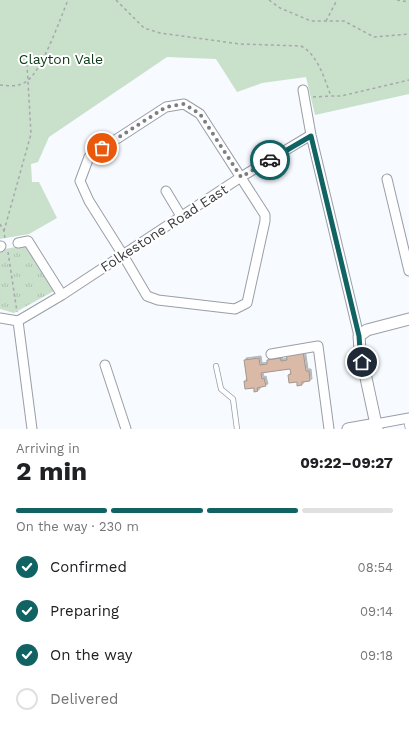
<!DOCTYPE html>
<meta charset="utf-8">
<style>
:root{--surface:#fff;--page:#f6f6f6;--text:#202124;--muted:#757577;--line:#e0e0e0;--accent:#116263}
body{margin:0;font-family:"Work Sans",sans-serif;background:var(--page);color:var(--text);height:100vh;display:flex;flex-direction:column;font-size:15px;white-space:nowrap}
*{box-sizing:border-box;margin:0}
p{font-size:13px;color:var(--muted)}
.icon{flex:none;width:22px;height:22px;fill:none;stroke:currentColor;stroke-width:2;stroke-linecap:round;stroke-linejoin:round}
.map{position:relative;height:429px;overflow:hidden}
.drawer{display:flex;flex-direction:column;background:var(--surface);flex:1}
.drawer>*{flex:none}
.pin{position:absolute;display:grid;place-items:center;width:34px;height:34px;color:#fff;margin:-17px;border:2px solid #fff;border-radius:50%;box-shadow:0 1px 4px #0007}
.courier{position:absolute;display:grid;place-items:center;width:40px;height:40px;margin:-20px;border:3px solid #116263;border-radius:50%;background:#fff;color:#222;box-shadow:0 1px 5px #0007}
.summary em{font-style:normal;font-weight:700}
.summary div{display:flex;flex-direction:column-reverse}
.summary{display:flex;align-items:center;justify-content:space-between;height:68px;padding:0 16px}
h1{font-size:26px;font-weight:700;line-height:30px}
.bar{display:grid;grid-template-columns:repeat(4,1fr);gap:6px 4px;align-content:center;height:48px;padding:0 16px}
.bar i{height:5px;border-radius:3px;background:var(--line)}
.bar .on{background:var(--accent)}
.bar p{grid-column:span 4}
ol{padding:0 16px;list-style:none}
li{display:flex;align-items:center;gap:12px;height:44px}
li p{margin-inline-start:auto}
li .icon{padding:4px;border-radius:50%;background:var(--accent);color:#fff;stroke-width:4}
li:last-child{color:var(--muted)}
li i{width:22px;height:22px;border:2px solid var(--line);border-radius:50%}
.map>svg:first-child{display:block}
.grass{fill:url(#grass-tufts)}
.park{fill:#c9e0cb}
.building{fill:#dab9a6;stroke:#a19690;filter:url(#shadow)}
.lines{fill:none;stroke-linecap:round;stroke-linejoin:round}
.service-casing{stroke:#999ea8;stroke-width:6}
.minor-casing{stroke:#999ea8;stroke-width:11}
.tertiary-casing{stroke:#999ea8;stroke-width:13}
.path{stroke:#a6a8ac;stroke-width:1.5;stroke-dasharray:3 3;stroke-linecap:butt}
.service{stroke:#fff;stroke-width:4.5}
.minor{stroke:#fff;stroke-width:9}
.tertiary{stroke:#fff;stroke-width:11}
.done{stroke:#7c7e82;stroke-width:4;stroke-dasharray:0 7.2}
.route{stroke:#116263;stroke-width:5}
.labels{text-anchor:middle;dominant-baseline:central;stroke-width:4;stroke-linejoin:round;paint-order:stroke}
.park-label{font-size:14px;fill:#0c3917;stroke:#fff}
.street-label{font-size:14px;fill:#393b3f;stroke:#fff}
</style>
<div class="map">
<svg width="409" height="429" viewBox="0 0 409 429">
<defs>
<pattern id="grass-tufts" width="24" height="20" patternUnits="userSpaceOnUse"><rect width="24" height="20" fill="#c9e0cb"/><path d="M3 7l-1-3M5 7V3M7 7l1-3M15 17l-1-3M17 17v-4M19 17l1-3" fill="none" stroke="#adc1af"/></pattern>
<filter id="shadow"><feDropShadow dx="2" dy="-2" stdDeviation="0" flood-color="#0004"/></filter>
</defs>
<rect width="100%" height="100%" fill="#f7fafe"/>
<!-- grass -->
<path class="grass" d="M 26,245 L 54,291 L 14,313 L 0,309 L 0,250 Z"/>
<!-- park -->
<path class="park" d="M 0,0 L 409,0 L 409,94 L 315,115 L 306,77 L 262,83 L 237,92 L 216,59 L 167,57 L 49,137 L 38,162 L 31,164 L 32,182 L 39,182 L 57,218 L 29,234 L 0,239 Z"/>
<!-- building -->
<path class="building" d="M 303,351 L 306,371 L 309,371 L 310,381 L 302,382 L 302,385 L 297,386 L 297,382 L 289,383 L 288,375 L 291,374 L 290,369 L 261,373 L 262,379 L 264,378 L 266,386 L 257,388 L 258,391 L 254,392 L 254,388 L 245,389 L 244,381 L 247,381 L 244,360 L 259,358 L 260,365 L 267,364 L 267,360 L 280,358 L 281,361 L 287,360 L 286,353 Z"/>
<g class="lines">
<defs>
<path id="service" d="M 216,366 L 221,389 L 233,399 L 237,429
M 406,419 L 408,429"/>
<path id="minor" d="M 303,90 L 311,135 L 359,336
M 184,104 L 200,114 L 265,215 L 265,221 L 247,303 L 235,309 L 158,300 L 147,296 L 123,255 L 89,201 L 80,181 L 89,157 L 166,107 Z
M 387,179 L 409,271
M 166,191 L 181,216
M 18,243 L 28,241 L 62,295
M 0,247 L 1,246
M 0,318 L 18,321
M 18,321 L 62,295 L 241,177 L 311,135
M 18,321 L 32,429
M 271,354 L 318,346 L 329,429
M 105,365 L 126,429
M 376,424 L 409,418"/>
<path id="tertiary" d="M 348,429 L 376,424
M 377,429 L 360,350 L 359,336 L 367,330 L 409,319"/>
</defs>
<!-- service casing -->
<use href="#service" class="service-casing"/>
<!-- minor casing -->
<use href="#minor" class="minor-casing"/>
<!-- tertiary casing -->
<use href="#tertiary" class="tertiary-casing"/>
<!-- path -->
<path class="path" d="M 116,0 L 144,28 L 160,33 L 240,44 L 301,46 C 318,55 324,78 331,96 L 341,96 L 409,80
M 269,0 L 280,8 L 311,21 L 344,21 L 374,37 L 409,34
M 397,0 L 409,2
M 326,21 L 337,0
M 0,85 C 9,86 19,87 27,81 C 43,69 60,19 68,0
M 313,97 L 331,96
M 0,224 L 4,231 L 5,239
M 4,231 L 31,134 L 27,65
M 8,252 L 17,312"/>
<!-- service -->
<use href="#service" class="service"/>
<!-- minor -->
<use href="#minor" class="minor"/>
<!-- tertiary -->
<use href="#tertiary" class="tertiary"/>
</g>
<g class="lines">
<!-- done -->
<path class="done" d="M 102,148 L 166,107 L 184,104 L 200,114 L 241,177 L 270,160"/>
<!-- route -->
<path class="route" d="M 270,160 L 311,136 L 359,336 L 360,350 L 362,362"/>
</g>
<g class="labels">
<!-- park labels -->
<g class="park-label">
<text x="61" y="59">Clayton Vale</text>
</g>
<!-- street labels -->
<g class="street-label">
<text transform="translate(164 228) rotate(-33)">Folkestone Road East</text>
</g>
</g>
</svg>
<div class="pin" style="left:102px;top:148px;background:#ea580c"><svg class="icon" aria-label="bag" viewBox="0 0 24 24"><path d="M5 8h14l-1 12H6zM9 8a3 3 0 0 1 6 0"/></svg></div>
<div class="pin" style="left:362px;top:362px;background:#1f2937"><svg class="icon" aria-label="home" viewBox="0 0 24 24"><path d="M3 11l9-7 9 7M6 9v11h12V9"/></svg></div>
<div class="courier" style="left:270px;top:160px"><svg class="icon" aria-label="car" viewBox="0 0 24 24"><path d="M5 17H2v-5l4-1 3-4h7l3 4 3 1v5h-3M9 17h6M6 11h13"/><circle cx="7" cy="17" r="2"/><circle cx="17" cy="17" r="2"/></svg></div>
</div>
<section class="drawer">
<div class="summary"><div><h1>2 min</h1><p>Arriving in</p></div><em>09:22–09:27</em></div>
<div class="bar"><i class="on"></i><i class="on"></i><i class="on"></i><i></i><p>On the way · 230 m</p></div>
<ol>
<li><svg class="icon" aria-label="check" viewBox="0 0 24 24"><path d="M5 12l5 5 9-10"/></svg>Confirmed<p>08:54</p></li>
<li><svg class="icon" aria-label="check" viewBox="0 0 24 24"><path d="M5 12l5 5 9-10"/></svg>Preparing<p>09:14</p></li>
<li><svg class="icon" aria-label="check" viewBox="0 0 24 24"><path d="M5 12l5 5 9-10"/></svg>On the way<p>09:18</p></li>
<li><i></i>Delivered</li>
</ol>
</section>
